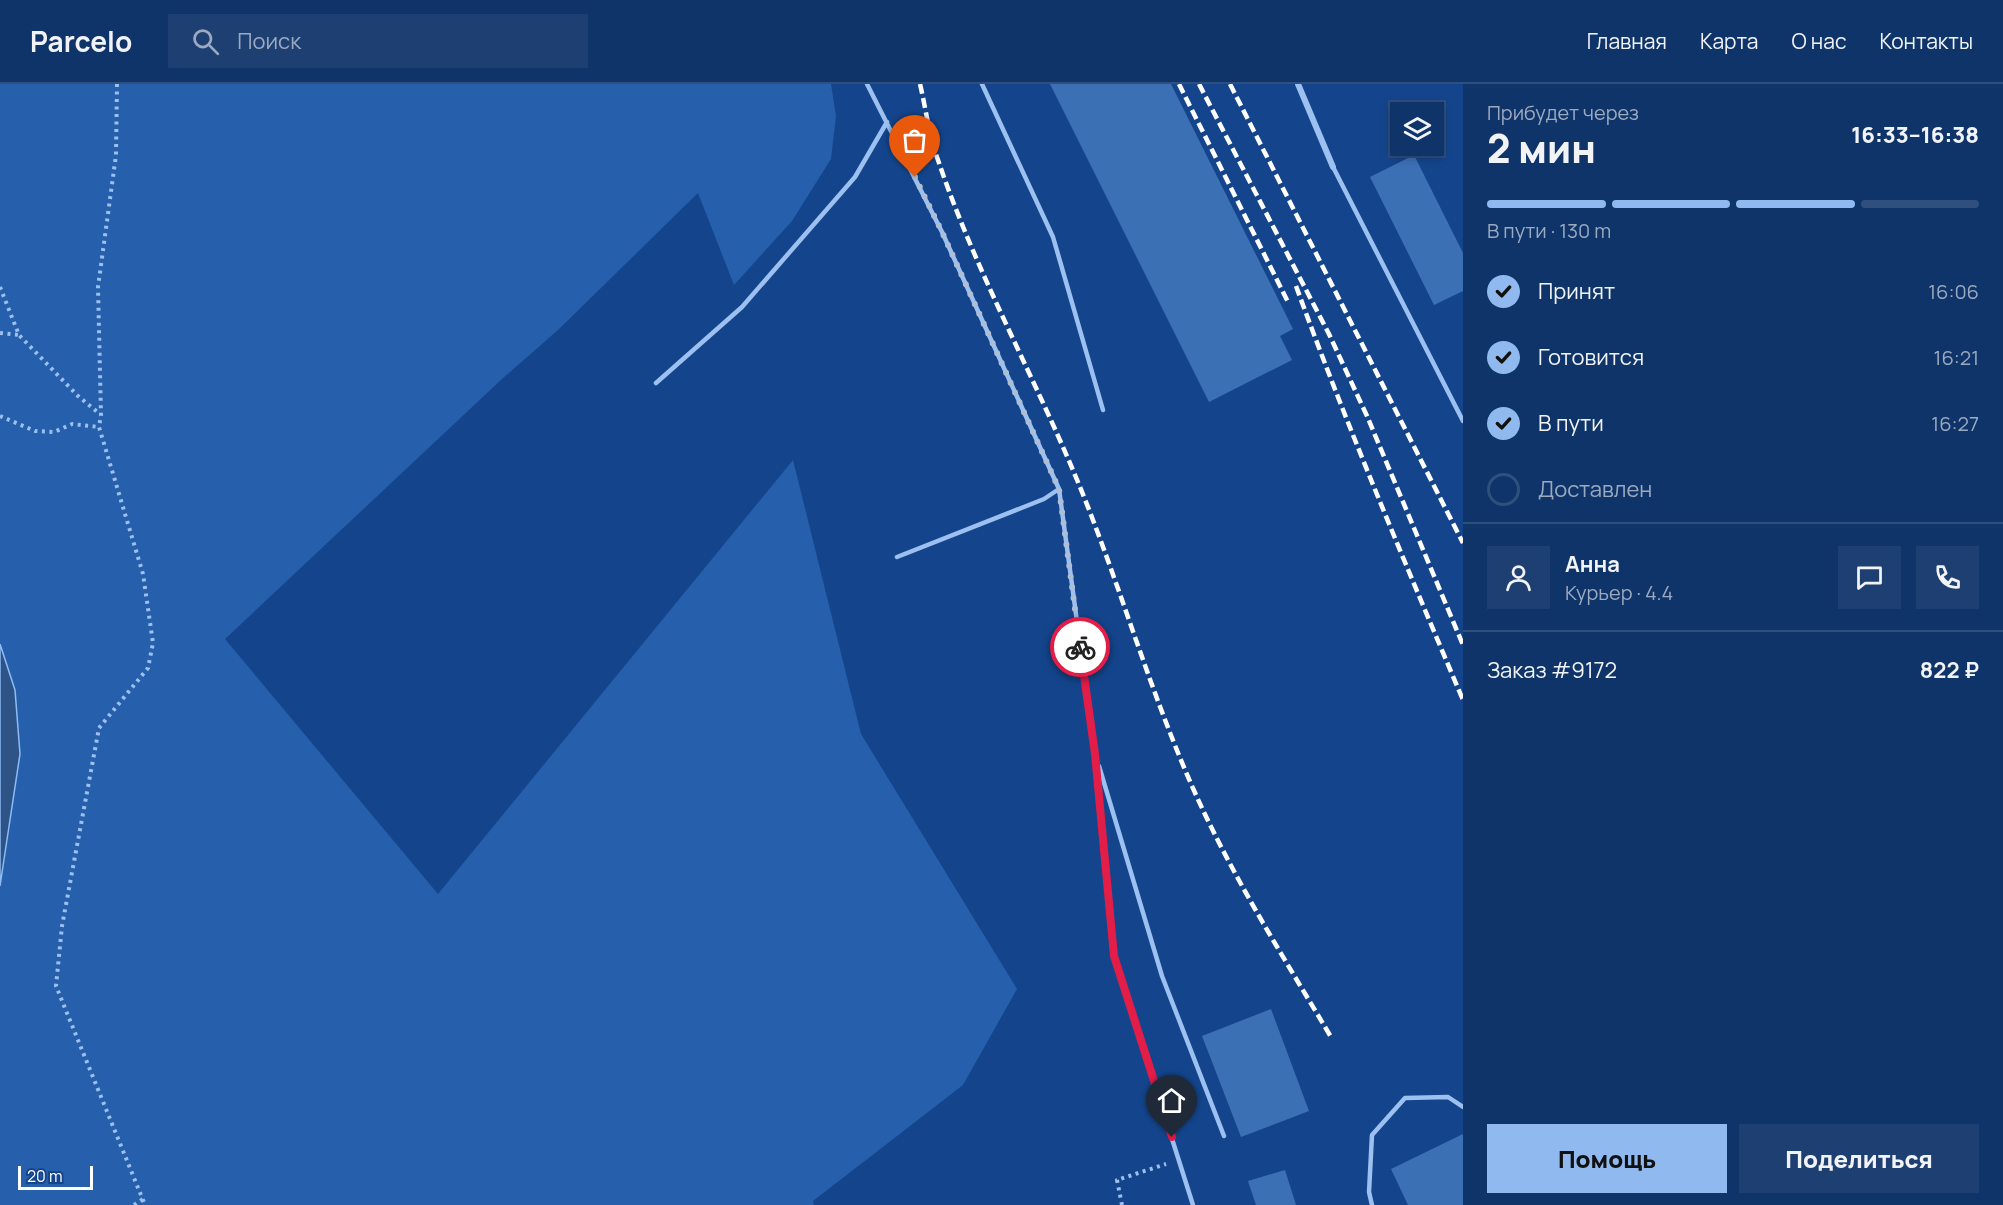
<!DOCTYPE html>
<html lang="ru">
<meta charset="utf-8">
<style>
:root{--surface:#0f3469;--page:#1d3f71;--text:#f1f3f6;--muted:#9baac0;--line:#2f4f7d;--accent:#90b9f0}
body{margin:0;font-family:Manrope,sans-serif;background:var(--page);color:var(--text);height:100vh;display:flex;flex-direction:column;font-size:22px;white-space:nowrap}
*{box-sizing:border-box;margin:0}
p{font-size:20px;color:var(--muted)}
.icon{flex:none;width:33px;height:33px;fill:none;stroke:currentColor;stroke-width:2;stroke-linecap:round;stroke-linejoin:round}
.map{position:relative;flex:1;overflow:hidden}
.details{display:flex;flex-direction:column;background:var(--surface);width:540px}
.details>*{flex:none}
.buttons{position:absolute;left:1390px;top:18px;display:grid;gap:12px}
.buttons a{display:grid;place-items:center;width:54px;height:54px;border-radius:0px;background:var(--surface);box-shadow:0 3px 9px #0003,0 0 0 2px var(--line);font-size:30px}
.scale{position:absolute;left:18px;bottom:15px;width:75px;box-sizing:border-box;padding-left:6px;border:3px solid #fff;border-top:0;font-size:16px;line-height:21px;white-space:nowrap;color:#fff;-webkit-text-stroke:4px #14458c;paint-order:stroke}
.pin{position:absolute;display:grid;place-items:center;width:51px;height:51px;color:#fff;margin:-62px -26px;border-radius:50% 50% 50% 0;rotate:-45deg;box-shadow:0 0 6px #0007}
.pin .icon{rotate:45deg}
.courier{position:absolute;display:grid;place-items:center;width:60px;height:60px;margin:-30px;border:4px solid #e11d48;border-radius:50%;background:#fff;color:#222;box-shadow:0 2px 8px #0007}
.head em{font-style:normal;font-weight:800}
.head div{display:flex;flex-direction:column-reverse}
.head{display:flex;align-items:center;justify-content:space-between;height:102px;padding:0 24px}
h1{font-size:39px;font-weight:800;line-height:45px}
.bar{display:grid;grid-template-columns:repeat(4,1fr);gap:9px 6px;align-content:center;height:72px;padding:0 24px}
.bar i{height:8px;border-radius:4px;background:var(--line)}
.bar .on{background:var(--accent)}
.bar p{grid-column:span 4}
.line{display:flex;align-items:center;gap:15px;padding:0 24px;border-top:2px solid var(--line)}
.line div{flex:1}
.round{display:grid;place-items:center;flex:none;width:63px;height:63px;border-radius:0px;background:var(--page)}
ol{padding:0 24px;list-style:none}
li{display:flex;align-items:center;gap:18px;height:66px}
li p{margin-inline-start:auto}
li .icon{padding:6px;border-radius:50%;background:var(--accent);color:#111;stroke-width:4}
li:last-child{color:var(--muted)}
li i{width:33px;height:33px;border:3px solid var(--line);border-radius:50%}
.cta{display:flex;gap:12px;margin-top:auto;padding:12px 24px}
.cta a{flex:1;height:69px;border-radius:0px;background:var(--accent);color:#111;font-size:24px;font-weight:800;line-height:69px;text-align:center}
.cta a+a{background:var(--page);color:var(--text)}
header{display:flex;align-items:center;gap:36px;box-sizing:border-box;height:84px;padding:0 30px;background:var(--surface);border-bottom:2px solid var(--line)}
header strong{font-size:28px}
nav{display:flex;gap:33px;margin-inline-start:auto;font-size:21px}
.search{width:420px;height:54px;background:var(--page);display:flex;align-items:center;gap:15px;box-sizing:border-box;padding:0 21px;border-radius:0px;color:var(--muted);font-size:22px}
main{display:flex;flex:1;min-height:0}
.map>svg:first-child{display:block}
.green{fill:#265fab}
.water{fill:#2e5487;stroke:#8ebbf3;stroke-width:1.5}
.building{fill:#3c70b5}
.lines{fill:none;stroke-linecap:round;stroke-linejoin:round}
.path{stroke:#9cc0f0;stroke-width:4;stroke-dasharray:3 4.5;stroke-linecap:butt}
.service{stroke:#9cc0f0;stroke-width:4.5}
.minor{stroke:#9cc0f0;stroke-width:6}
.rail{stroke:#fff;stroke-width:4.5;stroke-dasharray:10 4.5;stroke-linecap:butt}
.done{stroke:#adbed7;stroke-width:6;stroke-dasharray:0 10.8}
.route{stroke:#e11d48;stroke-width:8}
</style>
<header>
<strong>Parcelo</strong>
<div class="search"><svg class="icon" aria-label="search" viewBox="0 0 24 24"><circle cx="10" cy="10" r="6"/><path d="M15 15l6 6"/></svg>Поиск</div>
<nav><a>Главная</a><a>Карта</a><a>О нас</a><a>Контакты</a></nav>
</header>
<main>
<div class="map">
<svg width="1463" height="1121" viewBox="0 0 1463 1121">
<rect width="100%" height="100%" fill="#14458c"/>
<!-- green -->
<path class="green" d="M 0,0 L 831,0 L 836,32 L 831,75 L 792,137 L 734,201 L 698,109 L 558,246 L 503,294 L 225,555 L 438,810 L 793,376 L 861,650 L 1017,905 L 963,1001 L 813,1117 L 814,1121 L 0,1121 L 0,802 L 10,742 L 15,606 L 0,560 Z"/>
<!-- water -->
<path class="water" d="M 0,560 L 15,606 L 20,670 L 0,802 Z"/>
<!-- building -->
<path class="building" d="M 1050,0 L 1171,0 L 1293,245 L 1280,252 L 1292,276 L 1209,318 Z
M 1414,71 L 1463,169 L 1463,207 L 1434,221 L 1370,93 Z
M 1271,925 L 1309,1027 L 1241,1053 L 1202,952 Z
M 1463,1050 L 1463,1121 L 1408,1121 L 1391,1085 Z
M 1285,1086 L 1296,1121 L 1256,1121 L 1248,1097 Z"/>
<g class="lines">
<!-- path -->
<path class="path" d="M 117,0 L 116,71 L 98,203 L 101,331 L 99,343 L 143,490 L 153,559 L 148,584 L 99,644 L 62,842 L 56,902 L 145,1121
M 0,203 L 19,251 L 78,312 L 101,331
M 0,249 L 19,251
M 0,332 L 35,347 L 54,348 L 72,340 L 99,343
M 134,1121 L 143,1115
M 1122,1121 L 1117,1096 L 1166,1080"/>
<!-- service -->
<path class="service" d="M 867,0 L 942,148 L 1059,405 L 1095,670 L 1114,872 L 1193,1121
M 982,0 L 1053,153 L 1103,326
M 1333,83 L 1463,337
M 656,299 L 742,223 L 855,93 L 887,38
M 897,473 L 1044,415 L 1059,405
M 1099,682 L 1162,892 L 1224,1052
M 1372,1121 L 1369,1108 L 1372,1051 L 1405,1014 L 1448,1013 L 1463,1023"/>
<!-- minor -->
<path class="minor" d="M 1298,0 L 1333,83"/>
<!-- rail -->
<path class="rail" d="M 920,0 C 926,25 929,52 938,76 C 976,189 1035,293 1080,403 C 1121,504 1151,611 1196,711 C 1234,795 1284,874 1331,953
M 1179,0 L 1289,220
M 1199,0 L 1329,250 L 1367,332 L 1463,561
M 1230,0 L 1463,459
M 1296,202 C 1347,342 1405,479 1463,616"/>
</g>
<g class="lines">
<!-- done -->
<path class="done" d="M 915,93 L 942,148 L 1059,405 L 1080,563"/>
<!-- route -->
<path class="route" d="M 1080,563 L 1095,670 L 1114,872 L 1172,1053"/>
</g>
</svg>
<div class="buttons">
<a><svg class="icon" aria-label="layers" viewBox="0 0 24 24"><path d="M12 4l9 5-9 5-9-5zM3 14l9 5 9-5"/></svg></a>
</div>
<div class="scale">20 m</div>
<div class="pin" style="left:915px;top:93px;background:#ea580c"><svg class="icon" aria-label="bag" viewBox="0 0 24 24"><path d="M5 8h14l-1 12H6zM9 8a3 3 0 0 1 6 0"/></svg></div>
<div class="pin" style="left:1172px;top:1053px;background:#1f2937"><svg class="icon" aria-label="home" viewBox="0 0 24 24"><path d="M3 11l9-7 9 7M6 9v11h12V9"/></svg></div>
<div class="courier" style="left:1080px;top:563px"><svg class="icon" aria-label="bike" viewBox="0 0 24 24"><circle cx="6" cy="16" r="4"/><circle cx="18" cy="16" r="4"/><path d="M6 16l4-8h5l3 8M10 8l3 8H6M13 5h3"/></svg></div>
</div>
<section class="details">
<div class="head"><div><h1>2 мин</h1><p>Прибудет через</p></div><em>16:33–16:38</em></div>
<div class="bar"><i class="on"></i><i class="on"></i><i class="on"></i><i></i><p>В пути · 130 m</p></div>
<ol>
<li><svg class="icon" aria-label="check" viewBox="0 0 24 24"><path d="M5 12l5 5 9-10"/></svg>Принят<p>16:06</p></li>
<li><svg class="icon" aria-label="check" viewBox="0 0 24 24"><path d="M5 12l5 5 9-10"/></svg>Готовится<p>16:21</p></li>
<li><svg class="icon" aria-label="check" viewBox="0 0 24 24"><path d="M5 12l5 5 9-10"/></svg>В пути<p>16:27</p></li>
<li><i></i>Доставлен</li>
</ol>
<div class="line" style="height:108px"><a class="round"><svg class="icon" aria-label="person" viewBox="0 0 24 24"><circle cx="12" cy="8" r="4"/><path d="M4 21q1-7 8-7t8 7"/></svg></a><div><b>Анна</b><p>Курьер · 4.4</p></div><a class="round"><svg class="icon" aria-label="chat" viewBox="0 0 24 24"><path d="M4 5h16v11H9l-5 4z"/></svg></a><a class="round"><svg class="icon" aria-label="phone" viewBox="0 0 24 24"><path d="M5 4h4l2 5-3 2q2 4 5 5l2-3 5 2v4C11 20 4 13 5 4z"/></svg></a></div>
<div class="line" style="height:78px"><div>Заказ #9172</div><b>822 ₽</b></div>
<div class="cta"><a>Помощь</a><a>Поделиться</a></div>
</section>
</main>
